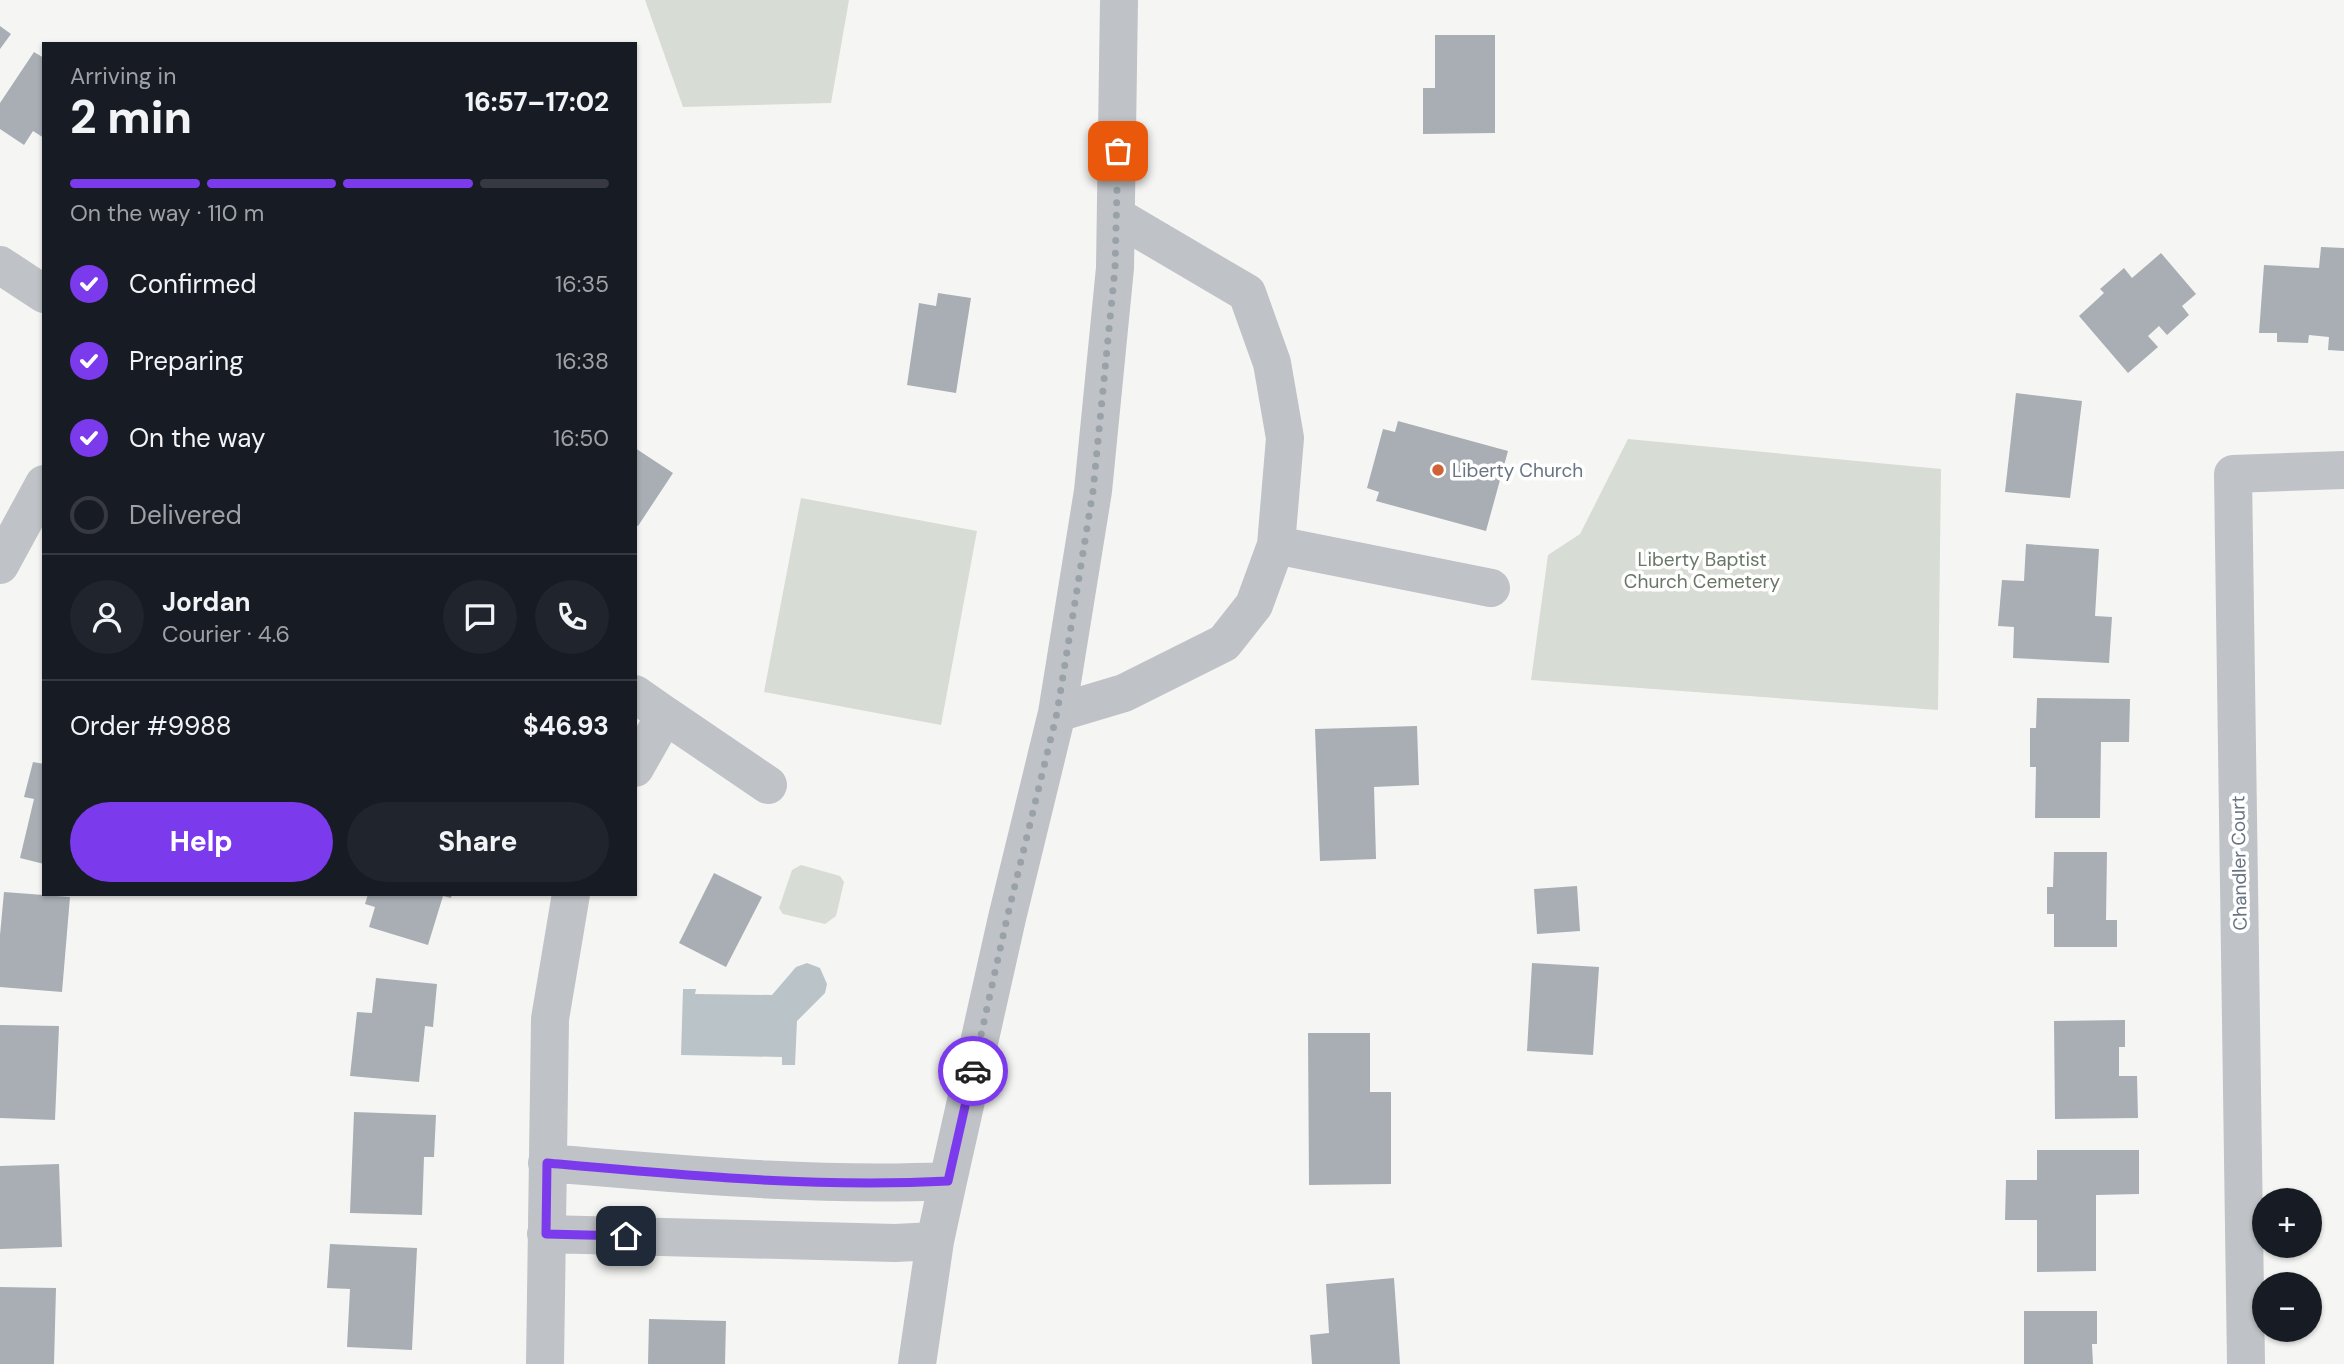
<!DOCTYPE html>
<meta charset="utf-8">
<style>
:root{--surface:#171b24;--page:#20242c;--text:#f1f3f6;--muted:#9ea1a6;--line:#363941;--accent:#7c3aed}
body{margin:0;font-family:"DM Sans",sans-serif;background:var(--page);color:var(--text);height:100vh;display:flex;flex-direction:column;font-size:26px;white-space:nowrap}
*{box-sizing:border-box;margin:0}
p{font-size:23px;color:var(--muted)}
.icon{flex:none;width:38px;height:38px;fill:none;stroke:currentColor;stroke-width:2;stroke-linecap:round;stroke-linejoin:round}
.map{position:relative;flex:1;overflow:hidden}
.drawer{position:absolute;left:42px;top:42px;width:595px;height:854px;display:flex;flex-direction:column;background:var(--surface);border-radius:0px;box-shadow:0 2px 5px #0004}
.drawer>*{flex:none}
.buttons{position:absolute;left:2252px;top:1188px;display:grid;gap:14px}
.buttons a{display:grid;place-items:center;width:70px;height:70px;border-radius:50%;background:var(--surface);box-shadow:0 2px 5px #0004;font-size:35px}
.pin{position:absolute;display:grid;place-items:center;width:60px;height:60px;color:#fff;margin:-30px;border-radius:14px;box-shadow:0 4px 10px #0006}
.courier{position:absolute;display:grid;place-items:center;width:70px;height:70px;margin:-35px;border:5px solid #7c3aed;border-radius:50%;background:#fff;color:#222;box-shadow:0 2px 9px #0007}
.head em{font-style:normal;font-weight:800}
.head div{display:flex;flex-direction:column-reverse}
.head{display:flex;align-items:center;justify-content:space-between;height:119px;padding:0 28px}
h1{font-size:46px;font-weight:800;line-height:52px}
.bar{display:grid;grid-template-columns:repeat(4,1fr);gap:10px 7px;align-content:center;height:84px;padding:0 28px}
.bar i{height:9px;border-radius:5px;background:var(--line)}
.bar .selected{background:var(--accent)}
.bar p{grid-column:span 4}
.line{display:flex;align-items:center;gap:18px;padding:0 28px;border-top:2px solid var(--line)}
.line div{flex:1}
.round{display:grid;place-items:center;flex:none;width:74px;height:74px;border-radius:37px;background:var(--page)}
ol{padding:0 28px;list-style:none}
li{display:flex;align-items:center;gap:21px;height:77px}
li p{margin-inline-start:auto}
li .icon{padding:7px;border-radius:50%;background:var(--accent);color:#fff;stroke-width:4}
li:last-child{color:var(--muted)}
li i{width:38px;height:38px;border:4px solid var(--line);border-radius:50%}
.cta{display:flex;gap:14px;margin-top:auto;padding:14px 28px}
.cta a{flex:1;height:80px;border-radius:42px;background:var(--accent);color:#fff;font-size:28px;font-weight:800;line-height:80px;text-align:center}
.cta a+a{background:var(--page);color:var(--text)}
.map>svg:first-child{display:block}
.green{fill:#d7dcd4}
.water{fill:#bac3c8}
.building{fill:#a8aeb4}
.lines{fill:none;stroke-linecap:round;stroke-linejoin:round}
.minor{stroke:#bfc2c6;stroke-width:38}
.done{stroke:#99a2a9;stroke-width:7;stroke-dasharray:0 12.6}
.route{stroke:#7c3aed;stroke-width:9}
.poi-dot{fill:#d16237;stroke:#fff;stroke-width:2.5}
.labels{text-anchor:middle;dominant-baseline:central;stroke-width:7;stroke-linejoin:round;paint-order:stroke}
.poi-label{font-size:19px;fill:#687481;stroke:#fff;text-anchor:start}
.park-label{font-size:19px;fill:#697866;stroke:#fff}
.street-label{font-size:19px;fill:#687481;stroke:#fff}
</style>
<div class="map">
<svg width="2344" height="1364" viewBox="0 0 2344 1364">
<rect width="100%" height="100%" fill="#f5f6f3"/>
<!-- green -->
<path class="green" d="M 645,0 L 849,0 L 831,103 L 683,107 Z
M 1628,439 L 1941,469 L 1938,710 L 1531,680 L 1548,555 L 1580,534 Z
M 801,498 L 977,531 L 941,725 L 764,692 Z
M 801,865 L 840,876 L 844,882 L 836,916 L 825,924 L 783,914 L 779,908 L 792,870 Z"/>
<!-- water -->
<path class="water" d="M 807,963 L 820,968 L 827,984 L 825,993 L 797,1021 L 795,1065 L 782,1065 L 782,1057 L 681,1055 L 683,989 L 696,989 L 695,994 L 772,995 L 796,967 Z"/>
<!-- building -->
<path class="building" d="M 0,26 L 11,34 L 0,49 Z
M 1435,35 L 1495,35 L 1495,133 L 1423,134 L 1423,88 L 1435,88 Z
M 34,52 L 44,58 L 44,138 L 33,131 L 24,145 L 0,129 L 0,103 Z
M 2321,247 L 2344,248 L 2344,351 L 2328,350 L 2329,337 L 2309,335 L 2308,343 L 2277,342 L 2277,333 L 2259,333 L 2264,265 L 2319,268 Z
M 2161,253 L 2196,294 L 2182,306 L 2189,315 L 2167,335 L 2159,326 L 2148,336 L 2158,347 L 2128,373 L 2079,316 L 2104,293 L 2100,289 L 2124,268 L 2132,278 Z
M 938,293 L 971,298 L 956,393 L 907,385 L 919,303 L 936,306 Z
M 2016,393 L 2082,401 L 2070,498 L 2005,492 Z
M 1398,421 L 1508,451 L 1486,531 L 1376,501 L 1379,492 L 1367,488 L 1383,429 L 1395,432 Z
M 635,448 L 673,473 L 638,526 L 635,524 Z
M 2026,544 L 2099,549 L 2095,616 L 2112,617 L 2109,663 L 2013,658 L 2014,627 L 1998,626 L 2002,580 L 2024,581 Z
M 2037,698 L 2130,699 L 2129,742 L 2101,742 L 2100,818 L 2035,818 L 2036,767 L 2030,767 L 2030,728 L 2036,728 Z
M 1417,726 L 1419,785 L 1374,787 L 1376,859 L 1320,861 L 1315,729 Z
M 33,762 L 44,764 L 44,864 L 20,858 L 34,799 L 24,797 Z
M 2054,852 L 2107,852 L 2106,920 L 2117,920 L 2117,947 L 2054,947 L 2054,914 L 2047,914 L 2047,887 L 2053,887 Z
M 714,873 L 762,897 L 726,967 L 679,943 Z
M 1577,886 L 1580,931 L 1537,934 L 1534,889 Z
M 4,892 L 70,897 L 62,992 L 0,987 L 0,935 Z
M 368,894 L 452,894 L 451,898 L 443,896 L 428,945 L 369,927 L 375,907 L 365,904 Z
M 1532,963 L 1599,967 L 1593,1055 L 1527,1051 Z
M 376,978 L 437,984 L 433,1027 L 425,1026 L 419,1082 L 350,1076 L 357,1012 L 372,1013 Z
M 2125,1020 L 2125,1047 L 2119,1047 L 2119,1076 L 2137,1076 L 2138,1118 L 2055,1119 L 2054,1021 Z
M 0,1025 L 59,1026 L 55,1120 L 0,1118 Z
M 1308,1033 L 1370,1033 L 1370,1092 L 1391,1092 L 1391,1184 L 1309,1185 Z
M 354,1112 L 436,1115 L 434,1157 L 424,1157 L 422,1215 L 350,1213 Z
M 2037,1150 L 2139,1150 L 2139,1194 L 2096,1195 L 2096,1271 L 2037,1272 L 2037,1220 L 2005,1220 L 2006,1180 L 2037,1180 Z
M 59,1164 L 62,1247 L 0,1249 L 0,1166 Z
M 330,1244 L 417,1248 L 412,1350 L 347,1347 L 350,1289 L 327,1288 Z
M 1394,1278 L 1400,1364 L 1312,1364 L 1310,1335 L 1329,1333 L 1326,1284 Z
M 0,1287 L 56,1288 L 54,1364 L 0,1364 Z
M 2024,1311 L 2097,1311 L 2097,1344 L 2092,1344 L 2093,1364 L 2024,1364 Z
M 649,1319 L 726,1321 L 725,1364 L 648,1364 Z"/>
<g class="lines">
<!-- minor -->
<path class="minor" d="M 0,265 L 44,294
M 1276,545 L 1491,588
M 0,565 L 44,484
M 635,694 L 665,715 L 635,768
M 1057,713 L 1124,693 L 1224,643 L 1254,605 L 1276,545 L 1285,438 L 1272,363 L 1247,293 L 1116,216
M 665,715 L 768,785
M 547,1163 C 681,1174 813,1187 948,1181
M 546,1234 L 895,1243 L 935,1241
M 545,1364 L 550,1019 L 571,894
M 917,1364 L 935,1241 L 948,1181 L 1007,918 L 1057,713 L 1093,491 L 1115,268 L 1119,0
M 2246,1364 L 2233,474 L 2344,470"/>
</g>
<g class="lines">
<!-- done -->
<path class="done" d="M 973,1071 L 1007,918 L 1057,713 L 1093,491 L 1115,268 L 1118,151"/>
<!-- route -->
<path class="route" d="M 626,1236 L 546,1234 L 547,1163 C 680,1175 814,1188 948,1181 L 973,1071"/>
</g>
<!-- markers -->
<circle class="poi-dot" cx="1438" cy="470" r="7"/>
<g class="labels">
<!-- poi labels -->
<g class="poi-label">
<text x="1452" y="470">Liberty Church</text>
</g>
<!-- park labels -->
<g class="park-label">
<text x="1702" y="559">Liberty Baptist<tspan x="1702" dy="22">Church Cemetery</tspan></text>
</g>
<!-- street labels -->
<g class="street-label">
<text transform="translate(2239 863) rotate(-91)">Chandler Court</text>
</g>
</g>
</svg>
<div class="buttons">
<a>+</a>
<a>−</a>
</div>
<div class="pin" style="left:1118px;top:151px;background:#ea580c"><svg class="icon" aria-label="bag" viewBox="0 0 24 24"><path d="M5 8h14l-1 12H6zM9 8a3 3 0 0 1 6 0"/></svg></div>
<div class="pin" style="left:626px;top:1236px;background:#1f2937"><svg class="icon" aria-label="home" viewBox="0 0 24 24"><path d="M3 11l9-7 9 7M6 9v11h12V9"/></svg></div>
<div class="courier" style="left:973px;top:1071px"><svg class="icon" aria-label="car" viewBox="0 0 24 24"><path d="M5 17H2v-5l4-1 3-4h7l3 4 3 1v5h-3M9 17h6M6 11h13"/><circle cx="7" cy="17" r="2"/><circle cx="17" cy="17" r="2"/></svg></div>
<section class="drawer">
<div class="head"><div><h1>2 min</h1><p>Arriving in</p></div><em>16:57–17:02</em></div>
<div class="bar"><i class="selected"></i><i class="selected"></i><i class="selected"></i><i></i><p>On the way · 110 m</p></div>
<ol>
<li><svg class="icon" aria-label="check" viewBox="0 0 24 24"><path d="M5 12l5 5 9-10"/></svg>Confirmed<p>16:35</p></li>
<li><svg class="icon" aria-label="check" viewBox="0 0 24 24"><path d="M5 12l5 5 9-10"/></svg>Preparing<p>16:38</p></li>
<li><svg class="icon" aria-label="check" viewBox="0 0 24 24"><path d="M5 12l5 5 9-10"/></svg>On the way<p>16:50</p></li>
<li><i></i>Delivered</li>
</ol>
<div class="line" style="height:126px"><a class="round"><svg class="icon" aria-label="person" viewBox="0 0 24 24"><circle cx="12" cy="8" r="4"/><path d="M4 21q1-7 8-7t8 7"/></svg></a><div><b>Jordan</b><p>Courier · 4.6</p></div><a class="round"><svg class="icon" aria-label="chat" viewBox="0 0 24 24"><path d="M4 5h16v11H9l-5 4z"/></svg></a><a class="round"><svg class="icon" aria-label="phone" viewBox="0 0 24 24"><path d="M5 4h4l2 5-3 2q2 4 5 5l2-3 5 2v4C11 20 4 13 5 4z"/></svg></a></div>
<div class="line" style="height:91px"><div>Order #9988</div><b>$46.93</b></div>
<div class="cta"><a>Help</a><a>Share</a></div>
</section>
</div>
